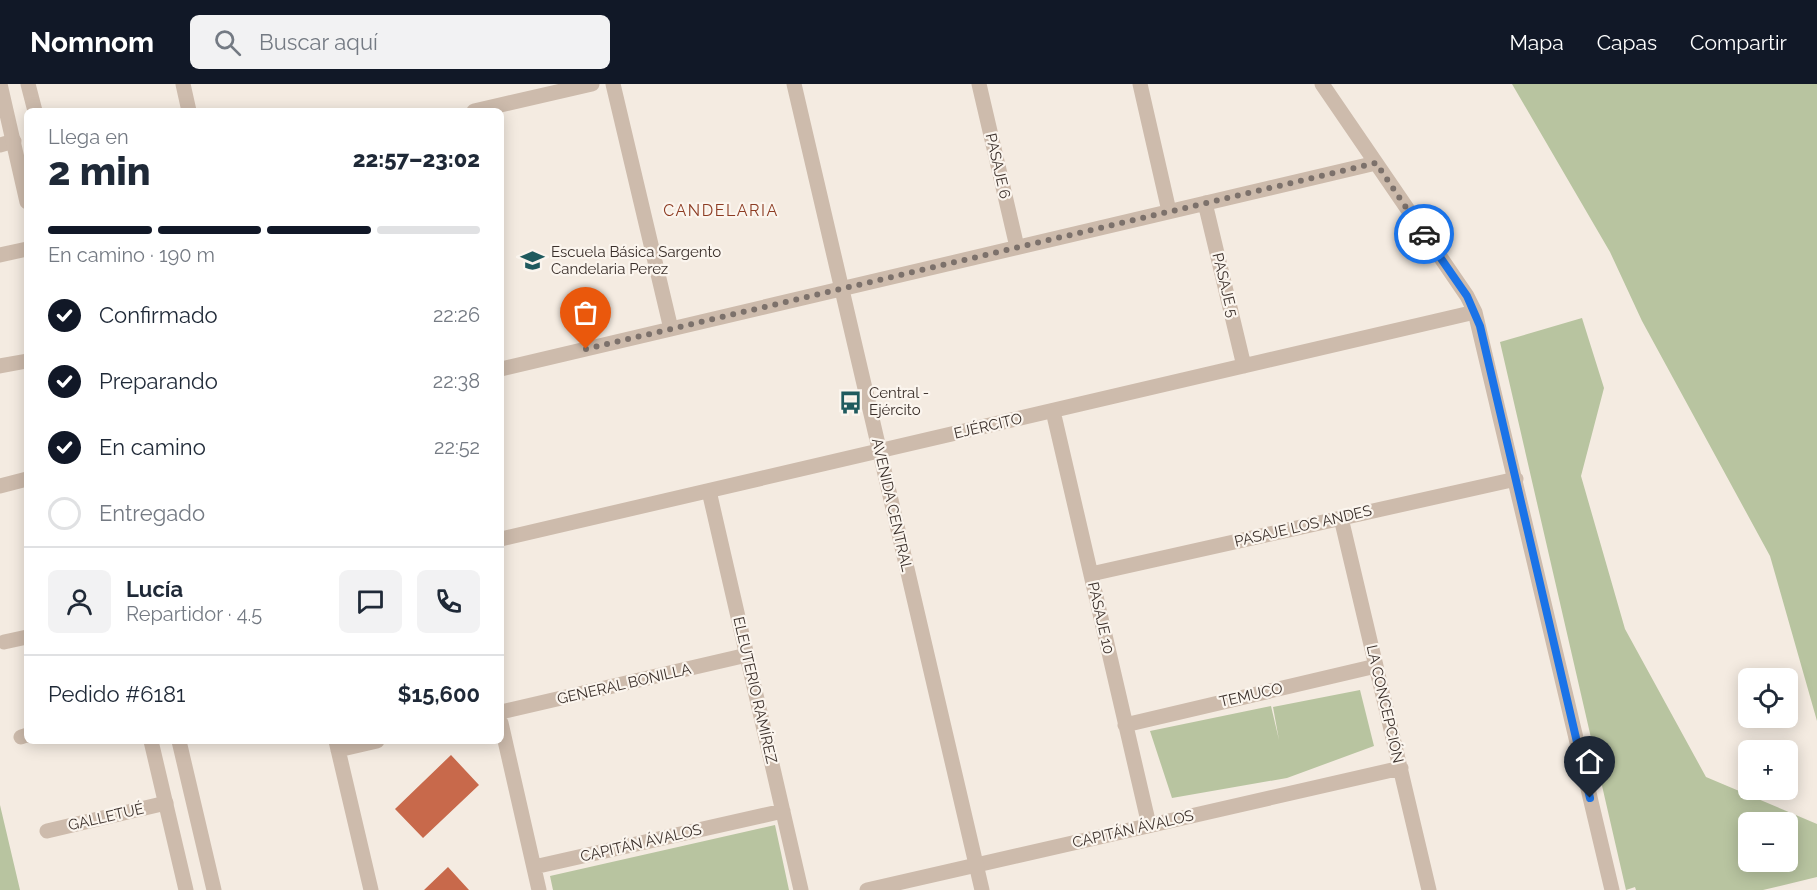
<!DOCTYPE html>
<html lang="es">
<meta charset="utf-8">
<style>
:root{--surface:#fff;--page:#f2f2f3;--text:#1f2937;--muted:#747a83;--line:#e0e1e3;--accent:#111827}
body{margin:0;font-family:Raleway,sans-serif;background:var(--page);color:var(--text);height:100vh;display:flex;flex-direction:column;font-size:22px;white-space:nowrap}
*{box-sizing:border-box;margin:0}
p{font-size:20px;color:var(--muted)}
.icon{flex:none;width:33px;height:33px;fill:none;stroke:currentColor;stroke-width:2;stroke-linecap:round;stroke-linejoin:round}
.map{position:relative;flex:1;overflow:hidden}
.side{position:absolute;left:24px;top:24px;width:480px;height:636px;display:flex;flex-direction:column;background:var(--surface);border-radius:9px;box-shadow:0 3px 15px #0003}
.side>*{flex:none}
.controls{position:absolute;left:1738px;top:584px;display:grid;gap:12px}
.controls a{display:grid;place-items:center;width:60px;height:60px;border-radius:9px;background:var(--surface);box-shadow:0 3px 15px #0003;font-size:30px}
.pin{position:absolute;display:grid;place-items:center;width:51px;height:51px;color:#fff;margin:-62px -26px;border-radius:50% 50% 50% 0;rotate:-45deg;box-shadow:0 0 6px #0007}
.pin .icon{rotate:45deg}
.courier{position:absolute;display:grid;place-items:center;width:60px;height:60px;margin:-30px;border:4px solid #1a73e8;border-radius:50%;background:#fff;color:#222;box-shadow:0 2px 8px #0007}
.summary em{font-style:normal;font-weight:800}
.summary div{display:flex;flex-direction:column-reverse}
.summary{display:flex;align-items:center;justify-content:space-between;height:102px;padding:0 24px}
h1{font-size:39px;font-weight:800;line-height:45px}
.bar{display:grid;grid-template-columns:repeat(4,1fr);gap:9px 6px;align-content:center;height:72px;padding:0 24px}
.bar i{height:8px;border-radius:4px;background:var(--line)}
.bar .on{background:var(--accent)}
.bar p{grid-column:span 4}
.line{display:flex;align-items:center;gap:15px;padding:0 24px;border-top:2px solid var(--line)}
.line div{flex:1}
.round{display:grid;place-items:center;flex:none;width:63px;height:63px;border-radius:9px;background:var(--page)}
ol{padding:0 24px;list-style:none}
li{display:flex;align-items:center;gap:18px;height:66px}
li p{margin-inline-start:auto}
li .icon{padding:6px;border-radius:50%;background:var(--accent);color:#fff;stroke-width:4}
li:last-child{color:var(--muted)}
li i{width:33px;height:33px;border:3px solid var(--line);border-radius:50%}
header{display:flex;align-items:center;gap:36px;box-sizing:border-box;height:84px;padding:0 30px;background:var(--accent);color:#fff}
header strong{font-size:28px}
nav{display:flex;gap:33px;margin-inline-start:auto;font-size:21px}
.search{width:420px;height:54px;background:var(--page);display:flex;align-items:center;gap:15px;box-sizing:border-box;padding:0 21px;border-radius:9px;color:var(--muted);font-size:22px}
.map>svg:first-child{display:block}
.green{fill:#b8c4a0;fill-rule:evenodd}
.building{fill:#c8694b}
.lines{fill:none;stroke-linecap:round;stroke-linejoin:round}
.minor{stroke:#cdbbac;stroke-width:15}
.tertiary{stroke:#cdbbac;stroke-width:15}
.done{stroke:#7c716b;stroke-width:6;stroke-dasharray:0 10.8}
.route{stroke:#1a73e8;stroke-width:8}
.labels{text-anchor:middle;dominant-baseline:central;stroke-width:4.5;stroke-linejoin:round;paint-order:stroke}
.street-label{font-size:15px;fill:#3b302b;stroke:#fbf5ee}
.poi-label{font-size:15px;fill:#3b302b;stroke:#fbf5ee;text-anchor:start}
.neighbourhood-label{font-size:16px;letter-spacing:1.5px;fill:#8c3b22;stroke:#fbf5ee}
</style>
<header>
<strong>Nomnom</strong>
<div class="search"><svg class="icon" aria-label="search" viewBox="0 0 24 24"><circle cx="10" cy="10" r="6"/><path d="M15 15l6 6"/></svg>Buscar aquí</div>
<nav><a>Mapa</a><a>Capas</a><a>Compartir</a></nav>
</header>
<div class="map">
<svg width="1817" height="806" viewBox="0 0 1817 806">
<rect width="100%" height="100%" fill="#f4ebe1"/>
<!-- green -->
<path class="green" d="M 1512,0 L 1817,0 L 1817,637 L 1770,472 L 1642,237 L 1610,168 Z
M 1582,234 L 1604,304 L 1581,392 L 1625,545 L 1706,693 L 1817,740 L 1817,793 L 1763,806 L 1636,806 L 1635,803 L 1626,806 L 1500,258 ZM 1749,738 L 1788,738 L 1788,777 L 1749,777 Z
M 1360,606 L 1374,662 L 1287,694 L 1172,714 L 1150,647 L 1271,622 L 1279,656 L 1273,623 Z
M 0,721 L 20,806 L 0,806 Z
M 775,741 L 789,806 L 553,806 L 550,792 Z"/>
<!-- building -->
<path class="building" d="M 451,671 L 479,701 L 423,754 L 395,725 Z
M 448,783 L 469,806 L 424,806 Z"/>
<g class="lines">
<!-- minor -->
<path class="minor" d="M 183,0 L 189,27
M 613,0 L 671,245
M 979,0 L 1017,163
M 1140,0 L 1169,127
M 1322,0 L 1467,212 L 1475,228 L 1612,806
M 474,27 L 592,0
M 0,61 L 14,57
M 1205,119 L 1244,282
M 0,171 L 27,165
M 0,282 L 27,277
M 501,285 L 1376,79
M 1053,327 L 1149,741
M 0,402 L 27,395
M 709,407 L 801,806
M 1341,434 L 1429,806
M 501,455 L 1475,228
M 1091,490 L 1516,395
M 4,558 L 27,553
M 501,628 L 747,571
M 501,639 L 539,806
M 1125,641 L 1376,582
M 21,653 L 27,651
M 336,657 L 371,806
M 338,666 L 377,657
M 47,747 L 166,719
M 534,783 L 783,727
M 867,806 L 1401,684"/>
<!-- tertiary -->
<path class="tertiary" d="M 0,0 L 27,118
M 28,0 L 35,27
M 794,0 L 982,806
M 151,657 L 186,806
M 179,657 L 214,806"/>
</g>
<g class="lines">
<!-- done -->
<path class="done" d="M 586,265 L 1376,79 L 1424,150"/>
<!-- route -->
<path class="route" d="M 1424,150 L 1467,212 L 1480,242 L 1590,714"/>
</g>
<!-- icons -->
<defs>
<symbol id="school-bare" viewBox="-9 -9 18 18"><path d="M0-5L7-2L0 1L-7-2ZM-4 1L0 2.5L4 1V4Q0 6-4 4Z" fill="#1f5a5e" stroke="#fbf5ee" stroke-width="2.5" paint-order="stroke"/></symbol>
<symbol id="bus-bare" viewBox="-9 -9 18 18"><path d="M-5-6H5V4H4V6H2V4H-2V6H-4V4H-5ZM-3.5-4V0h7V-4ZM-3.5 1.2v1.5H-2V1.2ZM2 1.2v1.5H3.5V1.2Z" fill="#1f5a5e" stroke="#fbf5ee" stroke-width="2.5" paint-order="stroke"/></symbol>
</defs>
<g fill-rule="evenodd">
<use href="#school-bare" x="516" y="160" width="33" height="33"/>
<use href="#bus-bare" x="834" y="302" width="33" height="33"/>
</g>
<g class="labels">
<!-- street labels -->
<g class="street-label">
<text transform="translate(998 82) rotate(77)">PASAJE 6</text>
<text transform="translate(1225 201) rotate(76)">PASAJE 5</text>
<text transform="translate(988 342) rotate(-13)">EJÉRCITO</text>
<text transform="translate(892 421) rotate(77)">AVENIDA CENTRAL</text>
<text transform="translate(1303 442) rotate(-13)">PASAJE LOS ANDES</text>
<text transform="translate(1101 534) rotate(77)">PASAJE 10</text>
<text transform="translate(624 600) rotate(-13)">GENERAL BONILLA</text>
<text transform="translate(755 606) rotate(77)">ELEUTERIO RAMÍREZ</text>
<text transform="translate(1251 611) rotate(-13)">TEMUCO</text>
<text transform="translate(1385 620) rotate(77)">LA CONCEPCIÓN</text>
<text transform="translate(106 733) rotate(-13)">GALLETUÉ</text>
<text transform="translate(1133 745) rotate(-13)">CAPITÁN ÁVALOS</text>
<text transform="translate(641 759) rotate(-13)">CAPITÁN ÁVALOS</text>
</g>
<!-- poi labels -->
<g class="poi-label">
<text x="551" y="168">Escuela Básica Sargento<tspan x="551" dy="17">Candelaria Perez</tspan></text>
<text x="869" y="309">Central -<tspan x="869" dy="17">Ejército</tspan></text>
</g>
<!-- neighbourhood labels -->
<g class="neighbourhood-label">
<text x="721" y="126">CANDELARIA</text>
</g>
</g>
</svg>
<div class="controls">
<a><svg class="icon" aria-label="locate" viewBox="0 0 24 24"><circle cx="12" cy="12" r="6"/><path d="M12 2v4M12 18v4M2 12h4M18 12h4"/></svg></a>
<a>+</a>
<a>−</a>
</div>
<div class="pin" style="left:586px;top:265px;background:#ea580c"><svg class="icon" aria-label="bag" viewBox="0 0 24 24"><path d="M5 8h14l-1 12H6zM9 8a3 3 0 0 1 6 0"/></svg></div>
<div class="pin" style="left:1590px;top:714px;background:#1f2937"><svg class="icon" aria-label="home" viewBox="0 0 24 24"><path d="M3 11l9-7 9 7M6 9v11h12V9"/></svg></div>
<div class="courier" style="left:1424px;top:150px"><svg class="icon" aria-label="car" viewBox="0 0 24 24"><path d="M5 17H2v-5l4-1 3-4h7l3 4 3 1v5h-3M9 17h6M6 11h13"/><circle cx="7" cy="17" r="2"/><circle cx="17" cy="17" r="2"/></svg></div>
<section class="side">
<div class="summary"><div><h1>2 min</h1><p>Llega en</p></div><em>22:57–23:02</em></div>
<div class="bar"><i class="on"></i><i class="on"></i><i class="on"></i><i></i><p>En camino · 190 m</p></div>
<ol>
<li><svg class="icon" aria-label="check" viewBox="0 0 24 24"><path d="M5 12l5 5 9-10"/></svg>Confirmado<p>22:26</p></li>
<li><svg class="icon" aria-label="check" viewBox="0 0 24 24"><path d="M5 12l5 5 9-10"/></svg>Preparando<p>22:38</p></li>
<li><svg class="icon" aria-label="check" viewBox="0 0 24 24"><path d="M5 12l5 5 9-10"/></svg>En camino<p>22:52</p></li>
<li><i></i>Entregado</li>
</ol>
<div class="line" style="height:108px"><a class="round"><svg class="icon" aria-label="person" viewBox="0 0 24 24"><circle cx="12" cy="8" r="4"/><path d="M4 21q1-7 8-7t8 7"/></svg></a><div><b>Lucía</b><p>Repartidor · 4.5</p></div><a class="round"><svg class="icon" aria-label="chat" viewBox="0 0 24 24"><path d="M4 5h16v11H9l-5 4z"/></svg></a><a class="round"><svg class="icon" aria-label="phone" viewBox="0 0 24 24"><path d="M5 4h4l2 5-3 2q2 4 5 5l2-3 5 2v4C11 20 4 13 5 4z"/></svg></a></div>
<div class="line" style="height:78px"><div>Pedido #6181</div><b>$15,600</b></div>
</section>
</div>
